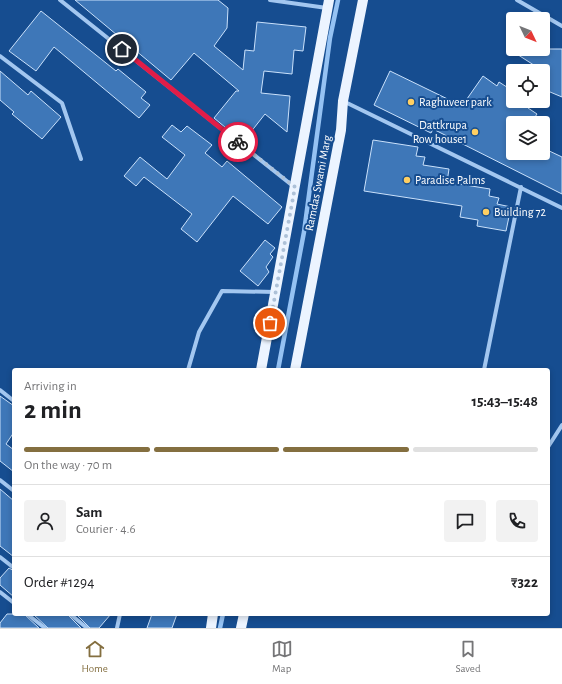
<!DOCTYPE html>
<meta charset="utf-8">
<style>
:root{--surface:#fff;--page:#f2f2f2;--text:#202124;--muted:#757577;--line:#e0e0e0;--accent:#846f40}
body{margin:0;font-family:"Alegreya Sans",sans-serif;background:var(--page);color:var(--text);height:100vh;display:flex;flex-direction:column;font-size:15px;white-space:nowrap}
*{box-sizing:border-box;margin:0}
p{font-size:13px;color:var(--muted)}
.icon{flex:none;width:22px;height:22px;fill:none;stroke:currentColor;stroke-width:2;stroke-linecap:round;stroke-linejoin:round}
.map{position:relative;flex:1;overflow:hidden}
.sheet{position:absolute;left:12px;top:368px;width:538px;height:248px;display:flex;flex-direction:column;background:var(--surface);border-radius:4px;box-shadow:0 2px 6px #0003}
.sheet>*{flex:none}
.needle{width:26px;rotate:133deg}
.buttons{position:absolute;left:506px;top:12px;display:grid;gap:8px}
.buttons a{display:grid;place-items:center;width:44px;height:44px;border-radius:4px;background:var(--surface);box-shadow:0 2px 6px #0003;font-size:20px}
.pin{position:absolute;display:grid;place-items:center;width:34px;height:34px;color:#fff;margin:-17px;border:2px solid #fff;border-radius:50%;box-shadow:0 1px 4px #0007}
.courier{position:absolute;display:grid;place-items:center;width:40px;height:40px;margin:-20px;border:3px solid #e11d48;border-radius:50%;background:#fff;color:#222;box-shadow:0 1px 5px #0007}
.summary em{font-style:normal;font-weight:600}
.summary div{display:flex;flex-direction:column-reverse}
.summary{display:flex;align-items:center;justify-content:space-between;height:68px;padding:0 12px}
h1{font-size:26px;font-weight:600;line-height:30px}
.bar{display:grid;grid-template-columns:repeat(4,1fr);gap:6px 4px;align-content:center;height:48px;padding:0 12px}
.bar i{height:5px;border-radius:3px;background:var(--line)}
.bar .active{background:var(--accent)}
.bar p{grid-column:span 4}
.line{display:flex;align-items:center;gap:10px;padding:0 12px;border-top:1px solid var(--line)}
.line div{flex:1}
.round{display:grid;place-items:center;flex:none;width:42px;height:42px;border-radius:4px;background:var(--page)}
.tab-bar{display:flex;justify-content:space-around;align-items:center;height:56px;border-top:1px solid var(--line);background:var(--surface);font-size:11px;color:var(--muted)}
.tab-bar a{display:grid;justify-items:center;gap:2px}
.tab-bar .active{color:var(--accent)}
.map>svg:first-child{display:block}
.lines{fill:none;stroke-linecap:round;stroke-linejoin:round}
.stream{stroke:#95c2f3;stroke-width:4.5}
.building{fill:#3e77b8;stroke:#cae1fb}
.minor{stroke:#a3c7f0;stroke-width:4}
.primary{stroke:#ecf4ff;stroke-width:10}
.done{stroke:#adc1d8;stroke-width:4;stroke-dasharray:0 7.2}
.route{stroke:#e11d48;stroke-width:5}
.poi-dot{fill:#ffcf62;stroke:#164d90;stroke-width:1.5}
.labels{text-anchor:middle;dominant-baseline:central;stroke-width:4;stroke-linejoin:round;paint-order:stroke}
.poi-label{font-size:12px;fill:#fff;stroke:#164d90;text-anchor:start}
.street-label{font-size:12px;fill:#fff;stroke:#164d90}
</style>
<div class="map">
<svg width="562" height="628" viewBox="0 0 562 628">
<rect width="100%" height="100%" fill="#164d90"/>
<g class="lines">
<!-- stream -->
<path class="stream" d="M 278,370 L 304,232 L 330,38 L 338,0
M 220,628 L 223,614"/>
</g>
<!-- building -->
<path class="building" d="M 75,0 L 218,0 L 228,8 L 227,28 L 214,46 L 243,70 L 245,50 L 254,51 L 257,22 L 306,27 L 303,51 L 294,50 L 292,74 L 264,71 L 261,93 L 290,96 L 287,132 L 265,114 L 243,142 L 214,118 L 236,91 L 239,91 L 194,53 L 171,80 Z
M 41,11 L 116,71 L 118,69 L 146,92 L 141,98 L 150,105 L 139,118 L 54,47 L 36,71 L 9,51 Z
M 509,49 L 562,49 L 562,97 L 543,89 L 543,71 Z
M 0,71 L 28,95 L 31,91 L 61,117 L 42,139 L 12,114 L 14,112 L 0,100 Z
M 390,71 L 462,106 L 483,76 L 497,86 L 499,82 L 513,91 L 513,101 L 533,101 L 528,108 L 537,114 L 531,123 L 513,123 L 513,153 L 543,153 L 543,148 L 562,157 L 562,194 L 433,129 L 431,133 L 374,105 Z
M 172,125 L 181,132 L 187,126 L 212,145 L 205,153 L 222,167 L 227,161 L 282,207 L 268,224 L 233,196 L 197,242 L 181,229 L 192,214 L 144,177 L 136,186 L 124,176 L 140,157 L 167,179 L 185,155 L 162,137 Z
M 373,140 L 418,147 L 416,156 L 425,157 L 423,165 L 449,169 L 447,182 L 490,189 L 489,196 L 499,198 L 497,204 L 511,207 L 506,231 L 477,226 L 478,220 L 460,217 L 462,206 L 364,191 Z
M 265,240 L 275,248 L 270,254 L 273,257 L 266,267 L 269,272 L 258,286 L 240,271 Z
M 0,396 L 14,406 L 14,432 L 6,444 L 14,450 L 14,472 L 0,461 Z
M 0,489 L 14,501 L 14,557 L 0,546 Z
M 9,568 L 14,571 L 14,597 L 0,585 L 0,578 Z
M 7,614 L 24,614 L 39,628 L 0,628 L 0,623 Z
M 33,614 L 67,614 L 81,628 L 48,628 Z
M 76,614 L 111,614 L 99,628 L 90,628 Z
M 152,614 L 177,614 L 172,628 L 147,628 Z"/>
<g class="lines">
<!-- minor -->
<path class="minor" d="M 60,0 L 293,186
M 270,0 L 327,8
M 517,0 L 562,26
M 0,56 L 62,103 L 81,159
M 343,101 L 562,208
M 188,370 L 199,332 L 222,291 L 275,292
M 484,370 L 521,187
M 0,390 L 14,401
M 548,447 L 562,425
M 0,480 L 14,491
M 0,557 L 14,568
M 0,592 L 14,603
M 27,614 L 45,628
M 70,614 L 87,628
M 117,628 L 120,614"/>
<!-- primary -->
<path class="primary" d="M 261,370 L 329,0
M 295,370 L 341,130 L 343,101 L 363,0
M 211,628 L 213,614
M 241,628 L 244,614"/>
</g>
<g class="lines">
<!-- done -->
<path class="done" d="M 238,142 L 295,187 L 270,323"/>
<!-- route -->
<path class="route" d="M 122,49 L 238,142"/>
</g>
<!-- markers -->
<g class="poi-dot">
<circle cx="411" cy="102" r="4"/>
<circle cx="475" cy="132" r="4"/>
<circle cx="407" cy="180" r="4"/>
<circle cx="486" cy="212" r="4"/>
</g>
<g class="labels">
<!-- poi labels -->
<g class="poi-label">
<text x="419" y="102">Raghuveer park</text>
<text x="467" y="125" text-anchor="end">Dattkrupa<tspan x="467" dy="14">Row house1</tspan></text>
<text x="415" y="180">Paradise Palms</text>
<text x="494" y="212">Building 72</text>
</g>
<!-- street labels -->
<g class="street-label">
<text transform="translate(318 183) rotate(-79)">Ramdas Swami Marg</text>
</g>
</g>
</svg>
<div class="buttons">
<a><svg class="needle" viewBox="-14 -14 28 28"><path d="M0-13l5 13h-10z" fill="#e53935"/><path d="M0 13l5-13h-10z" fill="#757577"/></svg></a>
<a><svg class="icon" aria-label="locate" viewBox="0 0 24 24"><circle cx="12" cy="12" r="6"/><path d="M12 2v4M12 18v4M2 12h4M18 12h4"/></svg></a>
<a><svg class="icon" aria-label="layers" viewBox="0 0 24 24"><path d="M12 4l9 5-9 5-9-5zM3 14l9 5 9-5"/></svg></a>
</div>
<div class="pin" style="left:270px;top:323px;background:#ea580c"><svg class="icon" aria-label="bag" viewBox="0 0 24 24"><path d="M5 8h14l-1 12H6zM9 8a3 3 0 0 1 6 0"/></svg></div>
<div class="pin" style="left:122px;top:49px;background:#1f2937"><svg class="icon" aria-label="home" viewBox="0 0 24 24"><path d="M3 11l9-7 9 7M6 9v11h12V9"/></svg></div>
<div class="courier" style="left:238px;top:142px"><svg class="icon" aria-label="bike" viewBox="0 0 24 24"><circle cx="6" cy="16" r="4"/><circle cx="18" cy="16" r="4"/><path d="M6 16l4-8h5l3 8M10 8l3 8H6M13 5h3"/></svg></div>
<section class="sheet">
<div class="summary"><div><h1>2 min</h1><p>Arriving in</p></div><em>15:43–15:48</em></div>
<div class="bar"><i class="active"></i><i class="active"></i><i class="active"></i><i></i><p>On the way · 70 m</p></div>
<div class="line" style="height:72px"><a class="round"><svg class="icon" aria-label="person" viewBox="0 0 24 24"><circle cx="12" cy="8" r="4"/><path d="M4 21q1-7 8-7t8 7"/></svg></a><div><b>Sam</b><p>Courier · 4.6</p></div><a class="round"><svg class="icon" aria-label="chat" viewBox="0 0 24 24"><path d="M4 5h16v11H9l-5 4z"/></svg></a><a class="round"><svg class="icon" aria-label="phone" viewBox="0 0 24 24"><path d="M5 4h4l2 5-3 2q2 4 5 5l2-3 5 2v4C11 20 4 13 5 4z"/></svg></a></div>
<div class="line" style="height:52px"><div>Order #1294</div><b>₹322</b></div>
</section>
</div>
<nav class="tab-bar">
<a class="active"><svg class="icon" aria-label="home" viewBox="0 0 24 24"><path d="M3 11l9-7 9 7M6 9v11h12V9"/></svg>Home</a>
<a><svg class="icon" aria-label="map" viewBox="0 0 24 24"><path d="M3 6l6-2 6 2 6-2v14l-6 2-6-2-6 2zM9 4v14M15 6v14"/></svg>Map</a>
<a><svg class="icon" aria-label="saved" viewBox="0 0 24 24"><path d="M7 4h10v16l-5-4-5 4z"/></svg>Saved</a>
</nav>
